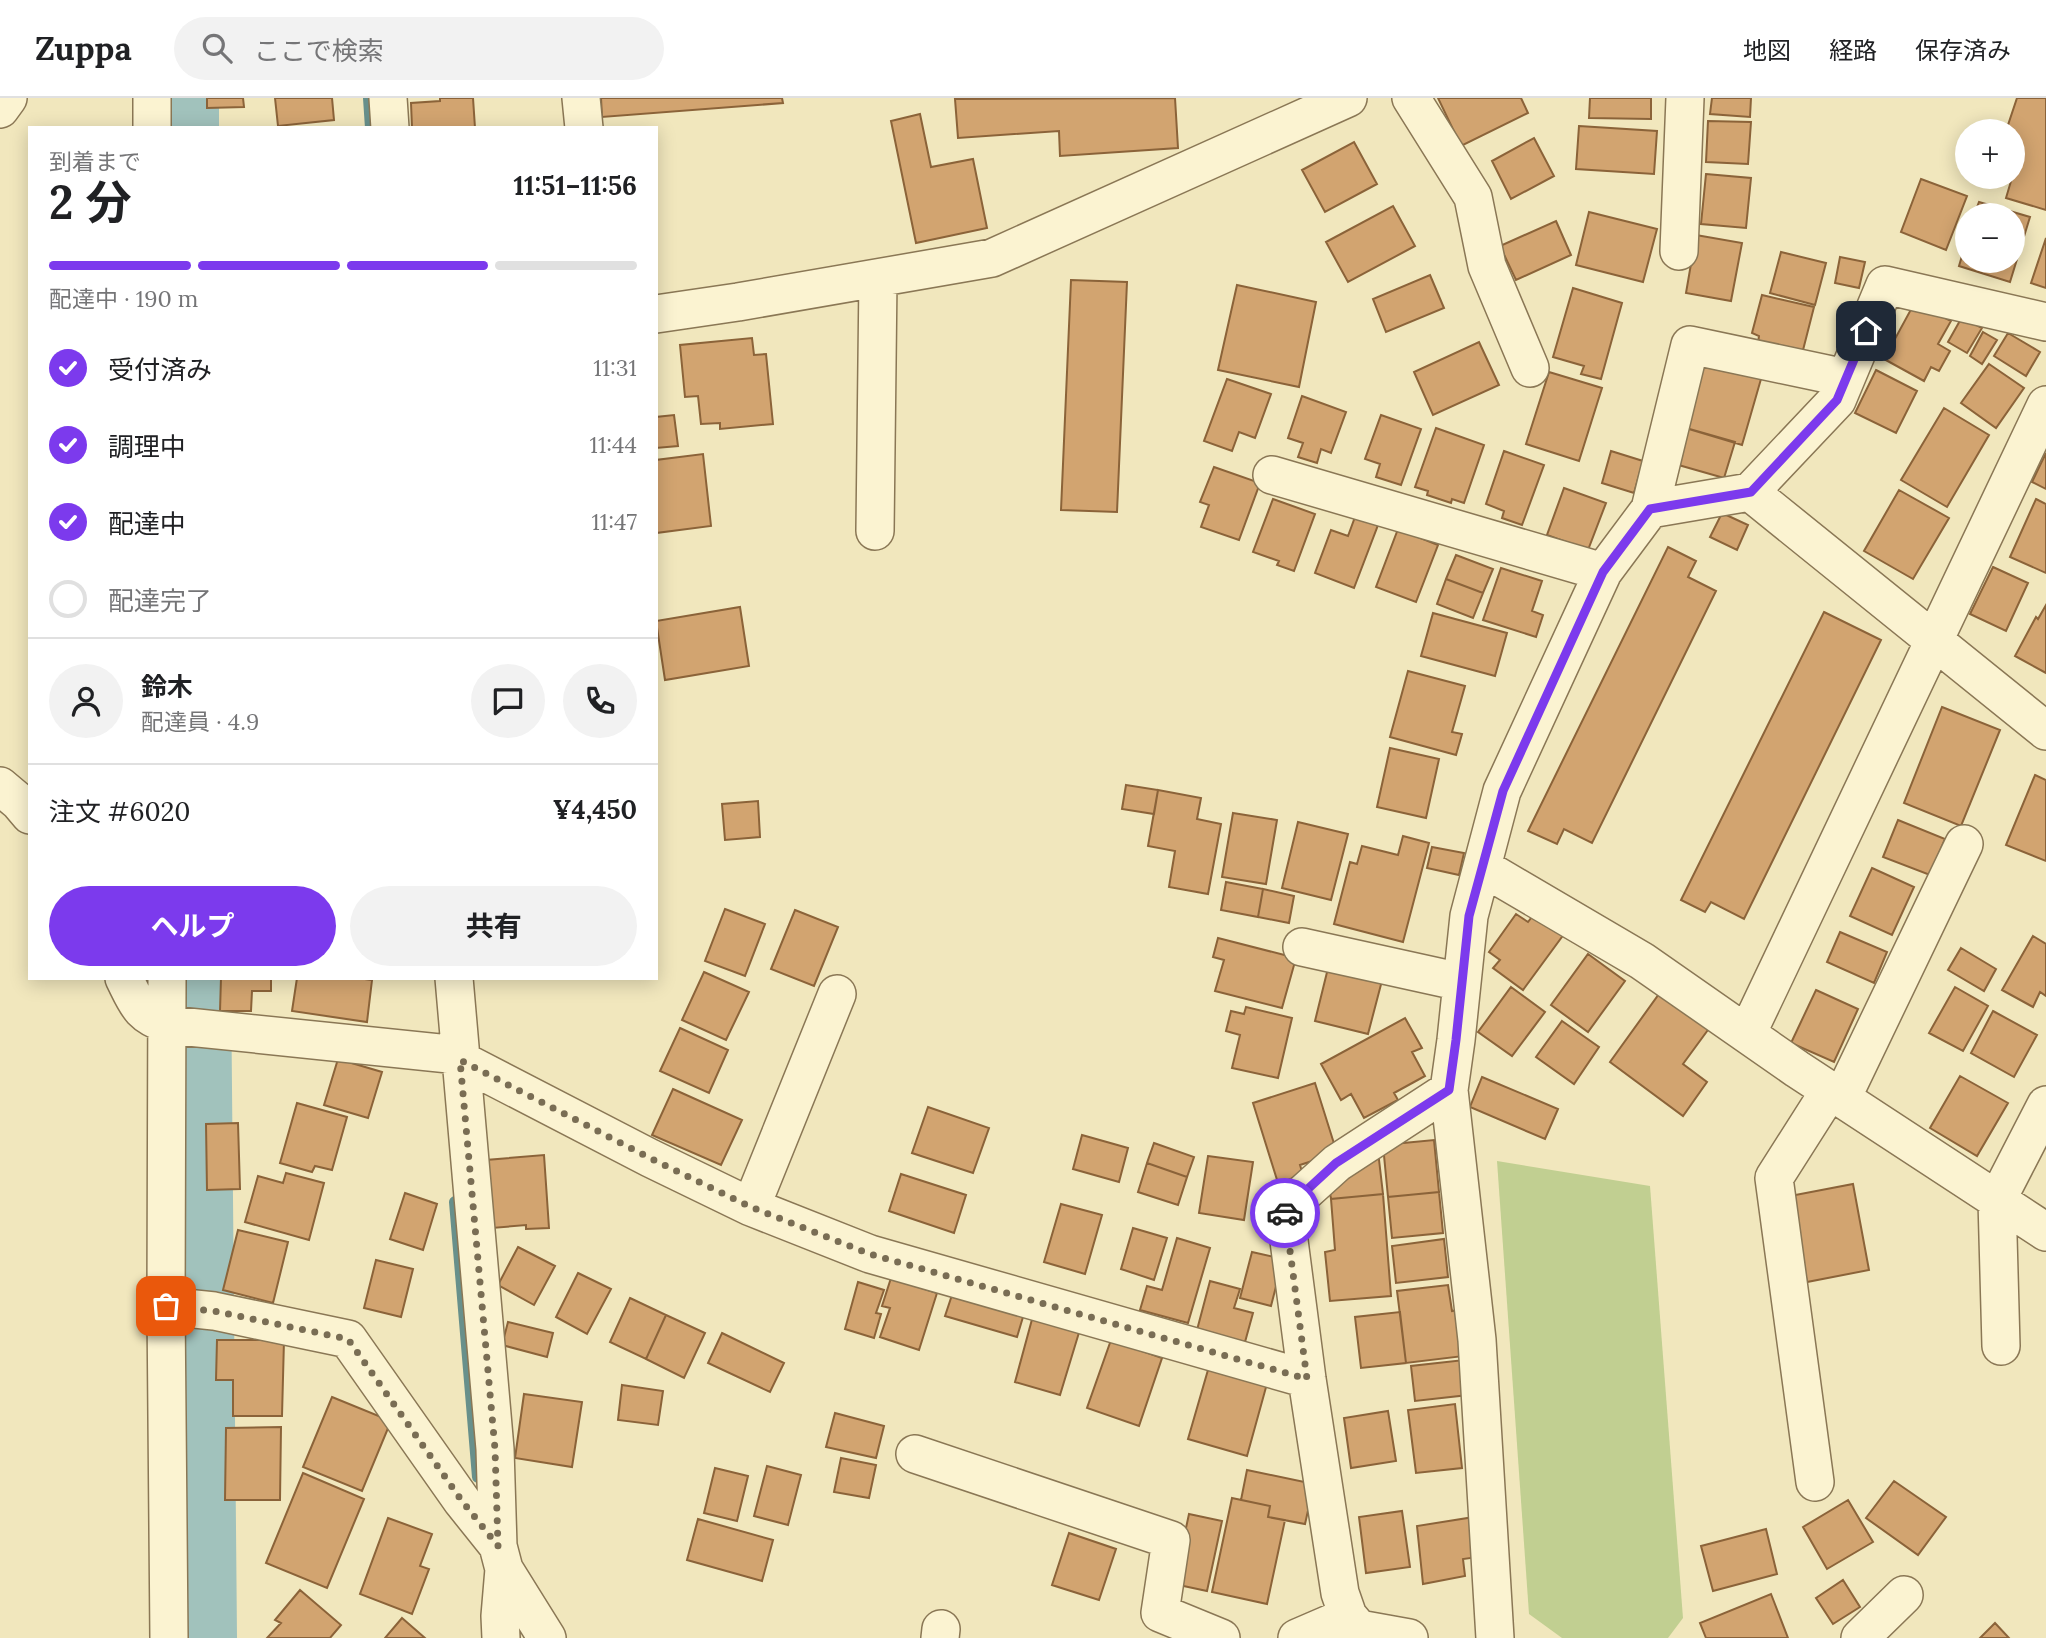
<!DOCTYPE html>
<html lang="ja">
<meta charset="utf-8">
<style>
:root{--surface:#fff;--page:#f2f2f2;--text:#202124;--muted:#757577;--line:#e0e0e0;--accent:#7c3aed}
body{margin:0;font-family:Lora,"Noto Sans JP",serif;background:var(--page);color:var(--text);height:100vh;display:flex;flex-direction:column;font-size:26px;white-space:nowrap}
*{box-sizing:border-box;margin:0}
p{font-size:23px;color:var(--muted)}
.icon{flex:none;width:38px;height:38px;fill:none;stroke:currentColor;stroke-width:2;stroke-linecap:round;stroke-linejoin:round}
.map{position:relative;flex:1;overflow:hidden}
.side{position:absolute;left:28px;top:28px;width:630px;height:854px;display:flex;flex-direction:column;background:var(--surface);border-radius:0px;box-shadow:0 4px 18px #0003}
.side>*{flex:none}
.fabs{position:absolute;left:1955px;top:21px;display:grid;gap:14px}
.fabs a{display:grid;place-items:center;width:70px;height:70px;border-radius:50%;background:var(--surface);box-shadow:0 4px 18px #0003;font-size:35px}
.pin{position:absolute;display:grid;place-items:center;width:60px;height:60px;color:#fff;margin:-30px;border-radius:14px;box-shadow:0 4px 10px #0006}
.courier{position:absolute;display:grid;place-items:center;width:70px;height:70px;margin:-35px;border:5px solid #7c3aed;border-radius:50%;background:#fff;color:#222;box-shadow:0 2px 9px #0007}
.overview em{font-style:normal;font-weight:700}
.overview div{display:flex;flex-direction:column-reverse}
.overview{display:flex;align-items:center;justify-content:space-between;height:119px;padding:0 21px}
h1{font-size:46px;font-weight:700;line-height:52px}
.bar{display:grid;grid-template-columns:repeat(4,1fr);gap:10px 7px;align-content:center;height:84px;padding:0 21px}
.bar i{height:9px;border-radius:5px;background:var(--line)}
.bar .selected{background:var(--accent)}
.bar p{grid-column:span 4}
.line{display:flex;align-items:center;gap:18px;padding:0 21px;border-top:2px solid var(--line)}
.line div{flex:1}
.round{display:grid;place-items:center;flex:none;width:74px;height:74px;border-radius:37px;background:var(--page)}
ol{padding:0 21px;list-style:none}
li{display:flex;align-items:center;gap:21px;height:77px}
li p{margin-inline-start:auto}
li .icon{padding:7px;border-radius:50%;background:var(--accent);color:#fff;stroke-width:4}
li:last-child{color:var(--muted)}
li i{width:38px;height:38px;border:4px solid var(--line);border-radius:50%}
.primary-button{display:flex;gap:14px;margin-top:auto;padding:14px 21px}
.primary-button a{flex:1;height:80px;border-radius:42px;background:var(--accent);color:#fff;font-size:28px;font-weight:700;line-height:80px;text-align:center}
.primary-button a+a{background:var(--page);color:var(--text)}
header{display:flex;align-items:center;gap:42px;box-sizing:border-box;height:98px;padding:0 35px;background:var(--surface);border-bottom:2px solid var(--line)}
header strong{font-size:33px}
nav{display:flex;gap:38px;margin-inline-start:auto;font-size:24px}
.search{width:490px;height:63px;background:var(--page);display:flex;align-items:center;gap:18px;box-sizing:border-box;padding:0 24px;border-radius:38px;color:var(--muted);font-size:26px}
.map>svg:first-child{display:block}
.green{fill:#c1cf91}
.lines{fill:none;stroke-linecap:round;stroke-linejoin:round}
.stream{stroke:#68908b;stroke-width:12}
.river{stroke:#a1c2bc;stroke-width:74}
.building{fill:#d2a470;stroke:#8b6339;stroke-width:2}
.street-casing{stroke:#8a7755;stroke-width:40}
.street{stroke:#fbf3d1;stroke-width:37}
.done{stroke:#796d54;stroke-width:7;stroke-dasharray:0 12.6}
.route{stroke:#7c3aed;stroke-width:9}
</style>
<header>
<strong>Zuppa</strong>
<div class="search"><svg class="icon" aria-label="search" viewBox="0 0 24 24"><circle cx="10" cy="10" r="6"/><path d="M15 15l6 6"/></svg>ここで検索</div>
<nav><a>地図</a><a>経路</a><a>保存済み</a></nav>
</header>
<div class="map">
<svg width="2046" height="1540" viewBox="0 0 2046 1540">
<rect width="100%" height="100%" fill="#f1e7bd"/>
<!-- green -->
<path class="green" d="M 1497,1063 L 1650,1088 L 1683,1520 L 1668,1540 L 1562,1540 L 1529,1516 Z"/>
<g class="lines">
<!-- stream -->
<path class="stream" d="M 369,0 L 371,30
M 455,1104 L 478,1379"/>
<!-- river -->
<path class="river" d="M 182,0 L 182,30
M 194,880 L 200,1540"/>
</g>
<!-- building -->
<path class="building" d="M 207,0 L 243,0 L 244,9 L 207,10 Z
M 275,0 L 332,0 L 334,22 L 278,28 Z
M 440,0 L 473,0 L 475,30 L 412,30 L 411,5 L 440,3 Z
M 601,0 L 782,0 L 783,5 L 602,19 Z
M 1175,0 L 1178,50 L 1060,58 L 1059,33 L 958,40 L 955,1 Z
M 1438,0 L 1521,0 L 1528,15 L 1461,48 Z
M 1590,0 L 1651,0 L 1651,21 L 1589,20 Z
M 1712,0 L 1751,0 L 1750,19 L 1710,16 Z
M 2017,0 L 2046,0 L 2046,112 L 2006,100 L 2019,56 L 2012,54 L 2012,33 L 2006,33 Z
M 920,16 L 931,69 L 973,61 L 987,130 L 916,145 L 891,23 Z
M 1708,23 L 1751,24 L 1748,66 L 1706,64 Z
M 1579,28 L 1657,33 L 1654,76 L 1576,71 Z
M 1534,40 L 1554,78 L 1511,101 L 1492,63 Z
M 1354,44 L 1377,86 L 1325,114 L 1302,72 Z
M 1706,76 L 1751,80 L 1746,130 L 1701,126 Z
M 1921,81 L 1967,98 L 1946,152 L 1901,134 Z
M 1979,104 L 2030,119 L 2010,184 L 1959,168 L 1967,141 L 1967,163 L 2012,163 L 2012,117 L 1974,117 Z
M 1393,108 L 1415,148 L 1348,184 L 1326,144 Z
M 1589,114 L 1657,131 L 1643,184 L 1576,167 Z
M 1556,123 L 1571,157 L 1516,182 L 1500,148 Z
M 1696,137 L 1742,145 L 1731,203 L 1686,195 Z
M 2046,140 L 2046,190 L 2031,185 Z
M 1781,154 L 1826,165 L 1815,207 L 1770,195 Z
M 1840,159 L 1865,164 L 1859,190 L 1835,185 Z
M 1430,177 L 1444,210 L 1386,234 L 1373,201 Z
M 1071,182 L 1127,184 L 1117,414 L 1061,412 Z
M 1237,187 L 1316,204 L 1299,289 L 1218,272 Z
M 1573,190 L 1622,205 L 1601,281 L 1581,276 L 1584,268 L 1553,259 Z
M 1762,197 L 1814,209 L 1802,256 L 1758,245 L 1759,238 L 1752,235 Z
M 1915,204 L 1951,223 L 1938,246 L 1950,253 L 1939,273 L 1931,269 L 1924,283 L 1884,261 Z
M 1962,219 L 1982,230 L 1967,255 L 1948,244 Z
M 1983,234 L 1997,242 L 1982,266 L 1970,258 Z
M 2008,235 L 2040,254 L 2026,278 L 1994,258 Z
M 752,240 L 754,257 L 766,256 L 773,326 L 720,331 L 720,325 L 701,326 L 698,298 L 685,299 L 680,247 Z
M 1479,244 L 1499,287 L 1433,317 L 1414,274 Z
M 1698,262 L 1761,281 L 1742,347 L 1679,328 Z
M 1989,266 L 2024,290 L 1996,330 L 1961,305 Z
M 1876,272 L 1917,293 L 1896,335 L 1855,315 Z
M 1549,274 L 1602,290 L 1579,363 L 1526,346 Z
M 1227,281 L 1271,296 L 1255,340 L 1239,334 L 1232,353 L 1204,343 Z
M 1302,298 L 1346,314 L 1331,355 L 1321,351 L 1317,365 L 1298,359 L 1303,345 L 1288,340 Z
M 1944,310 L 1989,337 L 1947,409 L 1901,382 Z
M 674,317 L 678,348 L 656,350 L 656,319 Z
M 1381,317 L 1421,331 L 1401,387 L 1376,379 L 1380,366 L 1365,361 Z
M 1679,328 L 1735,344 L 1724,380 L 1668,364 Z
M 1436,330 L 1484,347 L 1464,405 L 1452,401 L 1451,405 L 1427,397 L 1428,393 L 1415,389 Z
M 1504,353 L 1544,367 L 1522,427 L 1502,420 L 1504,413 L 1486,406 Z
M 1611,353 L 1643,363 L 1634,395 L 1602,385 Z
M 2046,355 L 2046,391 L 2032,384 Z
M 703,356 L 711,428 L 656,435 L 656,362 Z
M 1214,369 L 1260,385 L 1239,442 L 1201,429 L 1209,407 L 1200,404 Z
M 1564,390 L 1606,405 L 1588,452 L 1547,437 Z
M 1899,392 L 1949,420 L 1913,481 L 1864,453 Z
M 1273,401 L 1315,416 L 1294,473 L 1277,467 L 1279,463 L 1253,454 Z
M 2036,401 L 2046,406 L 2046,475 L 2010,459 Z
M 1722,415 L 1748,427 L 1737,452 L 1710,439 Z
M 1355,419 L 1378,427 L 1354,490 L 1315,475 L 1331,432 L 1348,438 Z
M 1398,431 L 1438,447 L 1416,504 L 1376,489 Z
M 1668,449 L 1696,463 L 1688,479 L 1716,493 L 1592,745 L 1564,731 L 1557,746 L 1528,733 Z
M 1456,457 L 1493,471 L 1483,495 L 1446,481 Z
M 1993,469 L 2028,485 L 2006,533 L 1970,516 Z
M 1501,470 L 1542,483 L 1532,513 L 1543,517 L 1536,539 L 1483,522 Z
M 1446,481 L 1483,495 L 1473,520 L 1437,506 Z
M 2046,507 L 2046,575 L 2015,558 L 2036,519 L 2038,521 Z
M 740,509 L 749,568 L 665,582 L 656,523 Z
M 1824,514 L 1881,542 L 1744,821 L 1711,804 L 1705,814 L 1681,802 Z
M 1433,515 L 1507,535 L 1495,578 L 1421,558 Z
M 1408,573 L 1465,588 L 1452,634 L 1462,636 L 1456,657 L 1390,639 Z
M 1942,609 L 2000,632 L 1961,728 L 1904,705 Z
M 1390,650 L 1439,661 L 1426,720 L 1377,709 Z
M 2035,677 L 2046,682 L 2046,763 L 2006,747 Z
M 1126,687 L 1158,692 L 1154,716 L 1122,711 Z
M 1158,692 L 1201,700 L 1197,721 L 1221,726 L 1208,796 L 1169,789 L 1175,753 L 1148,748 Z
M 758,703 L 760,739 L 725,742 L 722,706 Z
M 1233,715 L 1277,722 L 1266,786 L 1222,779 Z
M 1898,722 L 1945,741 L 1930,777 L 1883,759 Z
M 1298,724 L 1348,736 L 1331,802 L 1282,790 Z
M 1403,738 L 1429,745 L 1403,844 L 1334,826 L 1350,764 L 1357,766 L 1362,748 L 1398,757 Z
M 1432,749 L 1464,755 L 1459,777 L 1427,770 Z
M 1872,770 L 1914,789 L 1892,837 L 1850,818 Z
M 1226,784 L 1263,791 L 1258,819 L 1221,812 Z
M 1263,791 L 1294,798 L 1289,825 L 1258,819 Z
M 725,811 L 765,826 L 745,878 L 705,863 Z
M 1538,811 L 1567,832 L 1523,892 L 1493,870 L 1500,862 L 1489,854 L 1516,816 L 1528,824 Z
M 795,812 L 838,829 L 814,888 L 771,871 Z
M 1840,834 L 1887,854 L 1874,885 L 1827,864 Z
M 2033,838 L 2046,846 L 2046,898 L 2040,894 L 2033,909 L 2002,892 Z
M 1218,840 L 1296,860 L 1282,910 L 1215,893 L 1224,862 L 1213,859 Z
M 1961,850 L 1996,871 L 1984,893 L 1948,872 Z
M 1588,856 L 1625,883 L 1588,934 L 1551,907 Z
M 1330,862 L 1384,875 L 1368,936 L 1315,923 Z
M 704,874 L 749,894 L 726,942 L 682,922 Z
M 221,880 L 271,880 L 271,893 L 252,893 L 251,913 L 220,913 Z
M 297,880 L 357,880 L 372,882 L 367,924 L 292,913 Z
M 1511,889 L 1545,914 L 1512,958 L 1478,934 Z
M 1664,889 L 1713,925 L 1683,966 L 1707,984 L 1683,1018 L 1610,964 Z
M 1955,889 L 1988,908 L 1963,953 L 1929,935 Z
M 1816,892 L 1858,911 L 1834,964 L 1791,945 Z
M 1246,909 L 1292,920 L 1278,980 L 1232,970 L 1240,937 L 1226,933 L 1231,913 L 1244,916 Z
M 1993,913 L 2037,937 L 2014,979 L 1971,955 Z
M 1405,920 L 1422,950 L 1412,954 L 1425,978 L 1394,995 L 1398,1002 L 1364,1020 L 1351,996 L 1341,1002 L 1321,966 Z
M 1562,923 L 1599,949 L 1574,986 L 1536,959 Z
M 680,930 L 728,952 L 709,995 L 660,973 Z
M 338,961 L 382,974 L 368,1020 L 324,1007 Z
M 1960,978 L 2008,1005 L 1977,1058 L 1930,1030 Z
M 1482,979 L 1558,1011 L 1545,1041 L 1470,1009 Z
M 1315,985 L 1337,1055 L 1300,1067 L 1303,1077 L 1278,1085 L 1253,1005 Z
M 673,991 L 742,1022 L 721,1067 L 652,1037 Z
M 297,1005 L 347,1019 L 332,1072 L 315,1068 L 312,1074 L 280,1065 Z
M 928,1009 L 989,1030 L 973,1075 L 912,1055 Z
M 238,1025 L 240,1091 L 207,1092 L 206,1026 Z
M 1082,1037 L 1128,1050 L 1119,1084 L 1073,1071 Z
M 1434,1042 L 1439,1094 L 1388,1099 L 1383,1047 Z
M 1154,1045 L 1194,1059 L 1187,1079 L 1147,1065 Z
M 1378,1053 L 1383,1096 L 1331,1101 L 1329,1089 Z
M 544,1057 L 549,1130 L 526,1131 L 526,1127 L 492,1130 L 486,1062 Z
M 1208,1058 L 1253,1064 L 1244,1122 L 1199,1115 Z
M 1147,1065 L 1187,1079 L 1178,1107 L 1138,1094 Z
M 286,1075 L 324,1085 L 309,1142 L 245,1124 L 258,1078 L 283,1085 Z
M 901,1076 L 966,1097 L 954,1135 L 889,1113 Z
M 1853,1086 L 1869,1172 L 1807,1184 L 1790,1098 Z
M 1439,1094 L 1443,1135 L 1392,1140 L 1388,1099 Z
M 405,1095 L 437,1106 L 423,1152 L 390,1141 Z
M 1383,1096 L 1391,1198 L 1330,1203 L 1325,1154 L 1335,1152 L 1331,1101 Z
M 1061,1106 L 1102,1117 L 1085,1176 L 1044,1164 Z
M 1133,1130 L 1167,1140 L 1154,1182 L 1121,1171 Z
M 238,1132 L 288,1144 L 273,1205 L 223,1192 Z
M 1177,1140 L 1210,1150 L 1188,1225 L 1140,1212 L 1147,1188 L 1162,1192 Z
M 1444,1141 L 1448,1179 L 1396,1185 L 1392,1148 Z
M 518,1149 L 555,1168 L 534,1207 L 498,1187 Z
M 1252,1154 L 1283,1161 L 1271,1208 L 1240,1200 Z
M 376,1162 L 413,1171 L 401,1219 L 364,1210 Z
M 578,1175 L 611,1191 L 587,1236 L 556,1219 Z
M 891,1180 L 937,1195 L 919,1252 L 880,1239 L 890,1210 L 882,1208 Z
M 1210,1183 L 1240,1191 L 1234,1210 L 1253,1215 L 1245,1244 L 1197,1232 Z
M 858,1184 L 884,1192 L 876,1215 L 881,1216 L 874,1240 L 845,1231 Z
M 1448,1187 L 1452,1213 L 1459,1212 L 1464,1258 L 1406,1265 L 1397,1193 Z
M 955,1188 L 1026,1209 L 1017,1239 L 945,1218 Z
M 630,1200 L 666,1217 L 646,1261 L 610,1244 Z
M 1034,1214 L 1081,1228 L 1060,1297 L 1015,1284 Z
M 1400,1214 L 1406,1265 L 1361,1270 L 1355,1219 Z
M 666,1217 L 705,1235 L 684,1280 L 646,1261 Z
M 508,1224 L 553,1235 L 547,1259 L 502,1247 Z
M 722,1235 L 784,1265 L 770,1294 L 708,1265 Z
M 217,1242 L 284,1242 L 282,1318 L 233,1318 L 233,1282 L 216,1282 Z
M 1111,1242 L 1162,1260 L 1139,1328 L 1087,1310 Z
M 1464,1262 L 1468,1297 L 1415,1303 L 1411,1268 Z
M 1210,1265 L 1268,1282 L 1247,1358 L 1188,1341 Z
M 622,1287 L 663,1293 L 658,1327 L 618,1322 Z
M 524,1296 L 582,1304 L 572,1369 L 515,1360 Z
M 332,1299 L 391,1323 L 362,1393 L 303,1369 Z
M 1455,1306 L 1462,1370 L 1416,1375 L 1408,1312 Z
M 1388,1313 L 1396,1363 L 1351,1370 L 1344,1320 Z
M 835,1315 L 884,1328 L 876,1360 L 826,1349 Z
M 281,1329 L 280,1402 L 225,1402 L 226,1330 Z
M 841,1360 L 876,1367 L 869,1400 L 834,1394 Z
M 767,1368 L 801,1377 L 788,1427 L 754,1418 Z
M 715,1370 L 748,1378 L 737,1423 L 704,1415 Z
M 1247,1372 L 1314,1386 L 1305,1426 L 1268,1419 L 1270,1408 L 1241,1402 Z
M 303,1375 L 364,1401 L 327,1490 L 266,1465 Z
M 1894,1383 L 1946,1419 L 1918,1457 L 1866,1420 Z
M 1232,1400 L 1270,1408 L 1268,1419 L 1285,1422 L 1267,1506 L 1212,1494 Z
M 1848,1402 L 1873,1444 L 1827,1471 L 1803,1429 Z
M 1402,1413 L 1410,1469 L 1366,1475 L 1359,1419 Z
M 1189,1416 L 1222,1423 L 1207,1493 L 1174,1486 Z
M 1474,1419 L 1478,1459 L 1463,1461 L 1465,1478 L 1423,1486 L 1417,1428 Z
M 388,1420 L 432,1436 L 420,1468 L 429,1471 L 412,1516 L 360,1496 Z
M 698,1421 L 773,1442 L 762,1483 L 687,1462 Z
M 1766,1431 L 1777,1476 L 1713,1493 L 1701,1448 Z
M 1069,1435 L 1116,1451 L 1099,1502 L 1052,1487 Z
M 1843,1482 L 1860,1509 L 1833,1526 L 1816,1500 Z
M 300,1492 L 341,1527 L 330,1540 L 267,1540 L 281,1525 L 275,1522 Z
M 1771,1496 L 1788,1540 L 1706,1540 L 1700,1525 Z
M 402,1520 L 425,1540 L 385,1540 Z
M 1995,1525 L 2009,1540 L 1980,1540 Z"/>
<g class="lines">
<defs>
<path id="street" d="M 152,0 L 152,30
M 388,0 L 390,30
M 581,0 L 584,30
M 1411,0 L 1473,99 L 1487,168 L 1530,270
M 0,11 L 8,0
M 1679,153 L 1685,0
M 656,216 L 738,204 L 992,160 L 1348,0
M 1272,377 L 1603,474
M 1750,394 L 1837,302 L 1885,187 L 2046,224
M 1650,411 L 1690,247 L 1846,280
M 875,433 L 878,180
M 0,688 L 19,704 L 30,717
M 1482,769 L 1642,863 L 1797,971 L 2046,1134
M 1302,849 L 1461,884
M 124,880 C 137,906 139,917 169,927 L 449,956 L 650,1060 L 751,1109 L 870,1156 L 1307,1281
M 167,880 L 166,1208 L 169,1540
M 454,880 L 495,1351 L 498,1448 L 504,1471 L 547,1540
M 1747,936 L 2046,307
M 1449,992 L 1477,1242 L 1495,1540
M 1842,1000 L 1964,746
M 751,1109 L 837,896
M 166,1208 L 214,1213 L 348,1241 L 462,1403 L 498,1448
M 2001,1248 L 1997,1102 L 2046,1007
M 915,1356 L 1171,1442 L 1160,1515 L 1221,1540
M 1815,1384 L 1774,1080 L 1830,992
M 1359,1531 L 1409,1540
M 501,1540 L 500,1518 L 504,1471
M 940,1540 L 941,1531
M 1297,1540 L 1348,1518
M 1360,1540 L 1359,1531 L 1348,1518 L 1340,1495 L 1307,1281 L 1285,1112 L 1337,1065 L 1449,992 L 1456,942 L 1469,818 L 1502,693 L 1603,474 L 1650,411 L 1750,394 L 2046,633
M 1860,1540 L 1904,1497"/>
</defs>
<!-- street casing -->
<use href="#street" class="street-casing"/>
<!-- street -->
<use href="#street" class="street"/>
</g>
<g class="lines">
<!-- done -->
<path class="done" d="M 166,1208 L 214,1213 L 348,1241 L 462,1403 L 498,1448 L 495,1351 L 460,962 L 650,1060 L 751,1109 L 870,1156 L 1307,1281 L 1285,1115"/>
<!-- route -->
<path class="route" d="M 1285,1115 L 1285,1112 L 1336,1065 L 1449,992 L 1456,942 L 1469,818 L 1503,693 L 1603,474 L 1650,411 L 1751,394 L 1837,302 L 1866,233"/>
</g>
</svg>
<div class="fabs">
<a>+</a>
<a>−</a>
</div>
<div class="pin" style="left:166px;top:1208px;background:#ea580c"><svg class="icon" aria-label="bag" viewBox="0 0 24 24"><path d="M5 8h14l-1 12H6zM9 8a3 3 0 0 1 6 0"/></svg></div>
<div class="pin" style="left:1866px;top:233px;background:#1f2937"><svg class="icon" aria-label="home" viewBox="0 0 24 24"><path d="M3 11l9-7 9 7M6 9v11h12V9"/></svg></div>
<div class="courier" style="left:1285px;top:1115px"><svg class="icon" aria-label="car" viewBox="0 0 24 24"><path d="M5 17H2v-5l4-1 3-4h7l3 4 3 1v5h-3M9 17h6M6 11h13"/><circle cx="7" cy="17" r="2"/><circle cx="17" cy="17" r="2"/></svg></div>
<section class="side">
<div class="overview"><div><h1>2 分</h1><p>到着まで</p></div><em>11:51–11:56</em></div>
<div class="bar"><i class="selected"></i><i class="selected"></i><i class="selected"></i><i></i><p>配達中 · 190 m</p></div>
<ol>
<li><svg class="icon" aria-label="check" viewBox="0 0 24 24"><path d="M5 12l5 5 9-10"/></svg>受付済み<p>11:31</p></li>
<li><svg class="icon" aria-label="check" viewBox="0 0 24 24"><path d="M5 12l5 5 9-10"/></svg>調理中<p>11:44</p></li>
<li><svg class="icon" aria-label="check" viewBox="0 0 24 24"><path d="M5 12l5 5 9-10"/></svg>配達中<p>11:47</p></li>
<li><i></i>配達完了</li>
</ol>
<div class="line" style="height:126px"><a class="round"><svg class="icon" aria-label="person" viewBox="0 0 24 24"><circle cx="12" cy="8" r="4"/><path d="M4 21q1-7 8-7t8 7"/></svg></a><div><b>鈴木</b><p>配達員 · 4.9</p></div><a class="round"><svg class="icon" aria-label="chat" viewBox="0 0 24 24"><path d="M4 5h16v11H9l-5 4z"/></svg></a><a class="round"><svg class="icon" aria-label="phone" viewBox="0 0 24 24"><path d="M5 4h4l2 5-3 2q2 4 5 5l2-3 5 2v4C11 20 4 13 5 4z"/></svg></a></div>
<div class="line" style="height:91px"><div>注文 #6020</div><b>¥4,450</b></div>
<div class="primary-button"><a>ヘルプ</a><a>共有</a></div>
</section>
</div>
